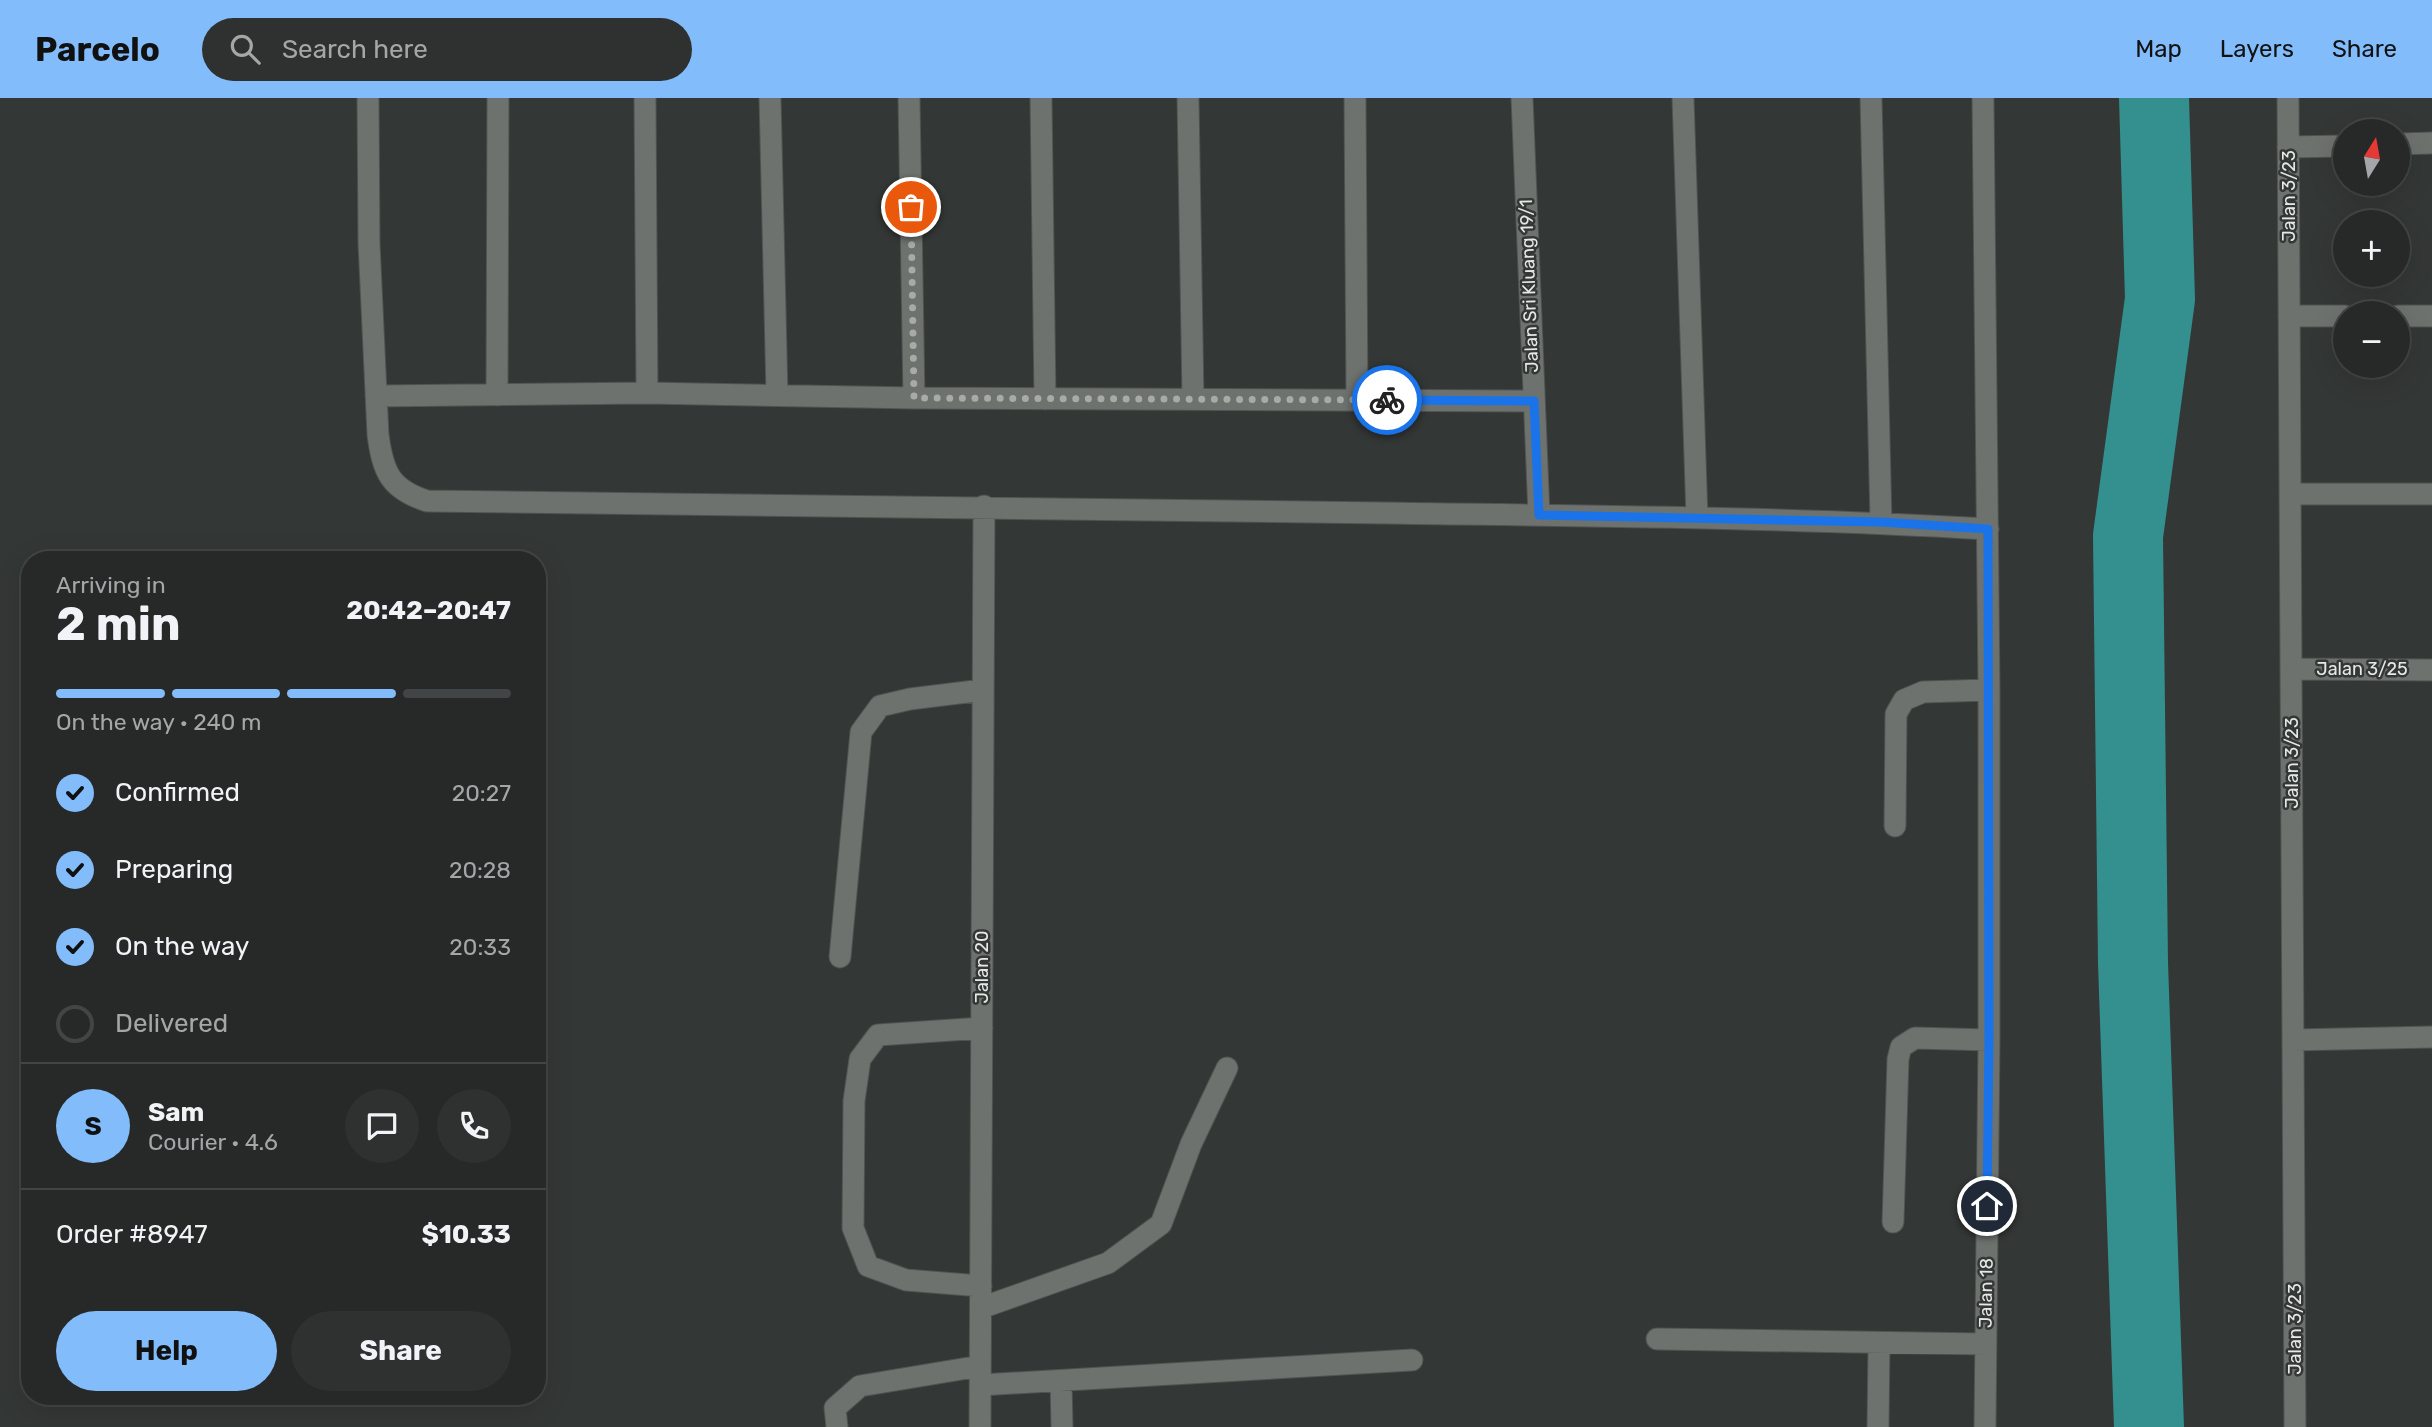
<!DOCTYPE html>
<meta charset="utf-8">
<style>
:root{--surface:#262928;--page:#2e3130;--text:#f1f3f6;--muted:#a4a6a8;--line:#424545;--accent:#82bcfa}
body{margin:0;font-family:Rubik,sans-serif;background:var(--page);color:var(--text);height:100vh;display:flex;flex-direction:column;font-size:26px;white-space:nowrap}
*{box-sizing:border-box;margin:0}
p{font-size:23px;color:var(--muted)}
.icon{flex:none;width:38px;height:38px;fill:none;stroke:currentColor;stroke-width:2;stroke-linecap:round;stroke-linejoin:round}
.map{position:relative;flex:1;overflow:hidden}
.panel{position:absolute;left:21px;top:453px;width:525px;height:854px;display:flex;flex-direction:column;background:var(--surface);border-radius:28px;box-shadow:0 7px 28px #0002,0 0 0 2px var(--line)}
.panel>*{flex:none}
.needle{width:46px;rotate:11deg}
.controls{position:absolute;left:2333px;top:21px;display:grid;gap:14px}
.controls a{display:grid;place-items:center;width:77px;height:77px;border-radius:50%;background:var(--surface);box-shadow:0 7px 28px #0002,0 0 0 2px var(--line);font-size:35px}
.pin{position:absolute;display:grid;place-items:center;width:60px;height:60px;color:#fff;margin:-30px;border:4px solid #fff;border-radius:50%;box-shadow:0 2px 7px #0007}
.courier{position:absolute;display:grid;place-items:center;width:70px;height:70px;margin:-35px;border:5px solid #1a73e8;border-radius:50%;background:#fff;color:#222;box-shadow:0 2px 9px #0007}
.head em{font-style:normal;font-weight:700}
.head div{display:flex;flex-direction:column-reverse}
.head{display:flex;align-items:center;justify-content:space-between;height:119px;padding:0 35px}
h1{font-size:46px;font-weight:700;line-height:52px}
.bar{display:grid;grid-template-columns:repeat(4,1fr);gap:10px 7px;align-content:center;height:84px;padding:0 35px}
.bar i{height:9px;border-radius:5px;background:var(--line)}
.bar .active{background:var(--accent)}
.bar p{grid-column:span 4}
.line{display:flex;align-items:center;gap:18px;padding:0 35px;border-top:2px solid var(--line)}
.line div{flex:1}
.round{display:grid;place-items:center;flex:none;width:74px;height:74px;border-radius:37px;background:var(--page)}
ol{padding:0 35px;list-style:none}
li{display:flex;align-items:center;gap:21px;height:77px}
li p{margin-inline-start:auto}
li .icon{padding:7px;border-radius:50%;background:var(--accent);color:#111;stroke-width:4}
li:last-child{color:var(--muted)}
li i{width:38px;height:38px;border:4px solid var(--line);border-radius:50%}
.primary-button{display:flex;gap:14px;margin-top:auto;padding:14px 35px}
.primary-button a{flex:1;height:80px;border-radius:42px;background:var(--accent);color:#111;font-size:28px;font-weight:700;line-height:80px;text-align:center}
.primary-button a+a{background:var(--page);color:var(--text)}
header{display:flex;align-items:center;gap:42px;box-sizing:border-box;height:98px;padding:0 35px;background:var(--accent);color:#111}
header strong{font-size:33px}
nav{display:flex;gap:38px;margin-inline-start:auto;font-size:24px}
.search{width:490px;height:63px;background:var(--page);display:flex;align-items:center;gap:18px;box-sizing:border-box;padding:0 24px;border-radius:38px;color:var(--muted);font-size:26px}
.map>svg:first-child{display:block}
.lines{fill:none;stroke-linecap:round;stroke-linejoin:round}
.river{stroke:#348f8f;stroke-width:70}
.minor-casing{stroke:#505351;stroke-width:23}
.minor{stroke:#6d726f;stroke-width:21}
.done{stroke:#a7aaa8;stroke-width:7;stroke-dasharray:0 12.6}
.route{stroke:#1a73e8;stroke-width:9}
.labels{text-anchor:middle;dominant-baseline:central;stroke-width:5;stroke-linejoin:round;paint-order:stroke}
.street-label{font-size:18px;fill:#e5e8e6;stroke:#333735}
</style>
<header>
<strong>Parcelo</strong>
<div class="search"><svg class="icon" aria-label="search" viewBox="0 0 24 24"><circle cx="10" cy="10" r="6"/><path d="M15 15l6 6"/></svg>Search here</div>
<nav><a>Map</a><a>Layers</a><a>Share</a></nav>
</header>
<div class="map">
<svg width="2432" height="1329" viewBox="0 0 2432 1329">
<rect width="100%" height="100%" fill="#333735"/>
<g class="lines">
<!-- river -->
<path class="river" d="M 2149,1329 L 2133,865 L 2128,438 L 2160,201 L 2154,0"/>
<defs>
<path id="minor" d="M 368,0 L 369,145 L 378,337 C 383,374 390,391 427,403 C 746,406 1065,409 1384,415 C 1586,418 1787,419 1988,431
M 645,0 L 647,295
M 770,0 L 777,297
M 909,0 L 914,300
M 1041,0 L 1045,301
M 1188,0 L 1193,301
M 1355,0 L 1357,302
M 1522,0 L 1539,417
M 1683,0 L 1697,420
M 1871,0 L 1881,424
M 1983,0 L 1989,592 L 1989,942 L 1985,1329
M 2288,0 L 2295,1329
M 2398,46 L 2432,45
M 2288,49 L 2345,48
M 2289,218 L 2345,218
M 2398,218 L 2432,218
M 497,297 L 498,0
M 376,298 L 647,295 L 914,300 L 1534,303
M 2290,396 L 2432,396
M 2291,571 L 2432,572
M 1895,728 L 1896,616 L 1904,602 L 1923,594 L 1989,592
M 840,859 L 861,634 L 880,608 L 910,601 L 983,592
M 2293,942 L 2432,939
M 1893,1124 L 1898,961 L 1901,949 L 1915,940 L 1989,942
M 981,1188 L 906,1182 L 868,1168 L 853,1130 L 854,1003 L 860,961 L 878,937 L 982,930
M 981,1210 L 1108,1165 L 1161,1126 L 1191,1046 L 1227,970
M 1657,1241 L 1985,1246
M 1061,1283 L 1062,1329
M 981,1287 L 1412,1262
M 837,1329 L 835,1310 L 860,1288 L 980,1268
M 980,1329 L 984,408
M 1878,1329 L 1879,1245"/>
</defs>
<!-- minor casing -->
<use href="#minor" class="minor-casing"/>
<!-- minor -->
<use href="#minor" class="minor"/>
</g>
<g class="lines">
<!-- done -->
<path class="done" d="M 911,109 L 914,300 L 1387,302"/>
<!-- route -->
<path class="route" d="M 1387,302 L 1534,303 L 1539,417 L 1881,424 L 1988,431 L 1989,942 L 1987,1108"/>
</g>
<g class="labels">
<!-- street labels -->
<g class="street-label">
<text transform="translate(2289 98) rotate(-90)">Jalan 3/23</text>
<text transform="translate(1529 188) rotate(-92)">Jalan Sri Kluang 19/1</text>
<text x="2362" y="571">Jalan 3/25</text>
<text transform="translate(2292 665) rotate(-90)">Jalan 3/23</text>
<text transform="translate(982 869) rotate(-90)">Jalan 20</text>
<text transform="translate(1986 1195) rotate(-89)">Jalan 18</text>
<text transform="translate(2295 1231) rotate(-90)">Jalan 3/23</text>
</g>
</g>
</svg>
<div class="controls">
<a><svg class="needle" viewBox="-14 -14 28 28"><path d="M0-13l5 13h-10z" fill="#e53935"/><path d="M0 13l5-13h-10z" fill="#a4a6a8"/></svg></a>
<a>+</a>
<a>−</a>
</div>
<div class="pin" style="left:911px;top:109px;background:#ea580c"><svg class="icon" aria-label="bag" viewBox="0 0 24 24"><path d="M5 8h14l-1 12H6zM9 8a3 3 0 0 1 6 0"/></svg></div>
<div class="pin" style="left:1987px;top:1108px;background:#1f2937"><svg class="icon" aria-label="home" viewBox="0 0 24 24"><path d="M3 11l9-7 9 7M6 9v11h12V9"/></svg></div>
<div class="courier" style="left:1387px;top:302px"><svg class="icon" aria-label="bike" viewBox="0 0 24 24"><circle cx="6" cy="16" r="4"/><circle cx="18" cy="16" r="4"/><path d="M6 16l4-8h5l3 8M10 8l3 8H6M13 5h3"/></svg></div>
<section class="panel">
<div class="head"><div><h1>2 min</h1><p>Arriving in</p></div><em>20:42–20:47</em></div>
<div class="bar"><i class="active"></i><i class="active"></i><i class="active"></i><i></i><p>On the way · 240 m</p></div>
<ol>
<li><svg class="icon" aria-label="check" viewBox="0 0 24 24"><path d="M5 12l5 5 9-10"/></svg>Confirmed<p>20:27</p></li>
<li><svg class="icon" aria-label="check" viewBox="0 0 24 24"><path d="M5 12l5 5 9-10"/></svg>Preparing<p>20:28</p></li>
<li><svg class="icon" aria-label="check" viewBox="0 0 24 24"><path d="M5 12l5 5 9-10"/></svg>On the way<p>20:33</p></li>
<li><i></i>Delivered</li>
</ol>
<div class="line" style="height:126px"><b class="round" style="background:var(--accent);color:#111">S</b><div><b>Sam</b><p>Courier · 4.6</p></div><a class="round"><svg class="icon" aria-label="chat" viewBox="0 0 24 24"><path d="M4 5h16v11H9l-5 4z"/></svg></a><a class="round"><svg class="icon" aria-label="phone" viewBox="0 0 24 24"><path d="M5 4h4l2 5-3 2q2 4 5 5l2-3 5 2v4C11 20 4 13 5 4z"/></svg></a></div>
<div class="line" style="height:91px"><div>Order #8947</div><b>$10.33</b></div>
<div class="primary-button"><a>Help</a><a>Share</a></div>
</section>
</div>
